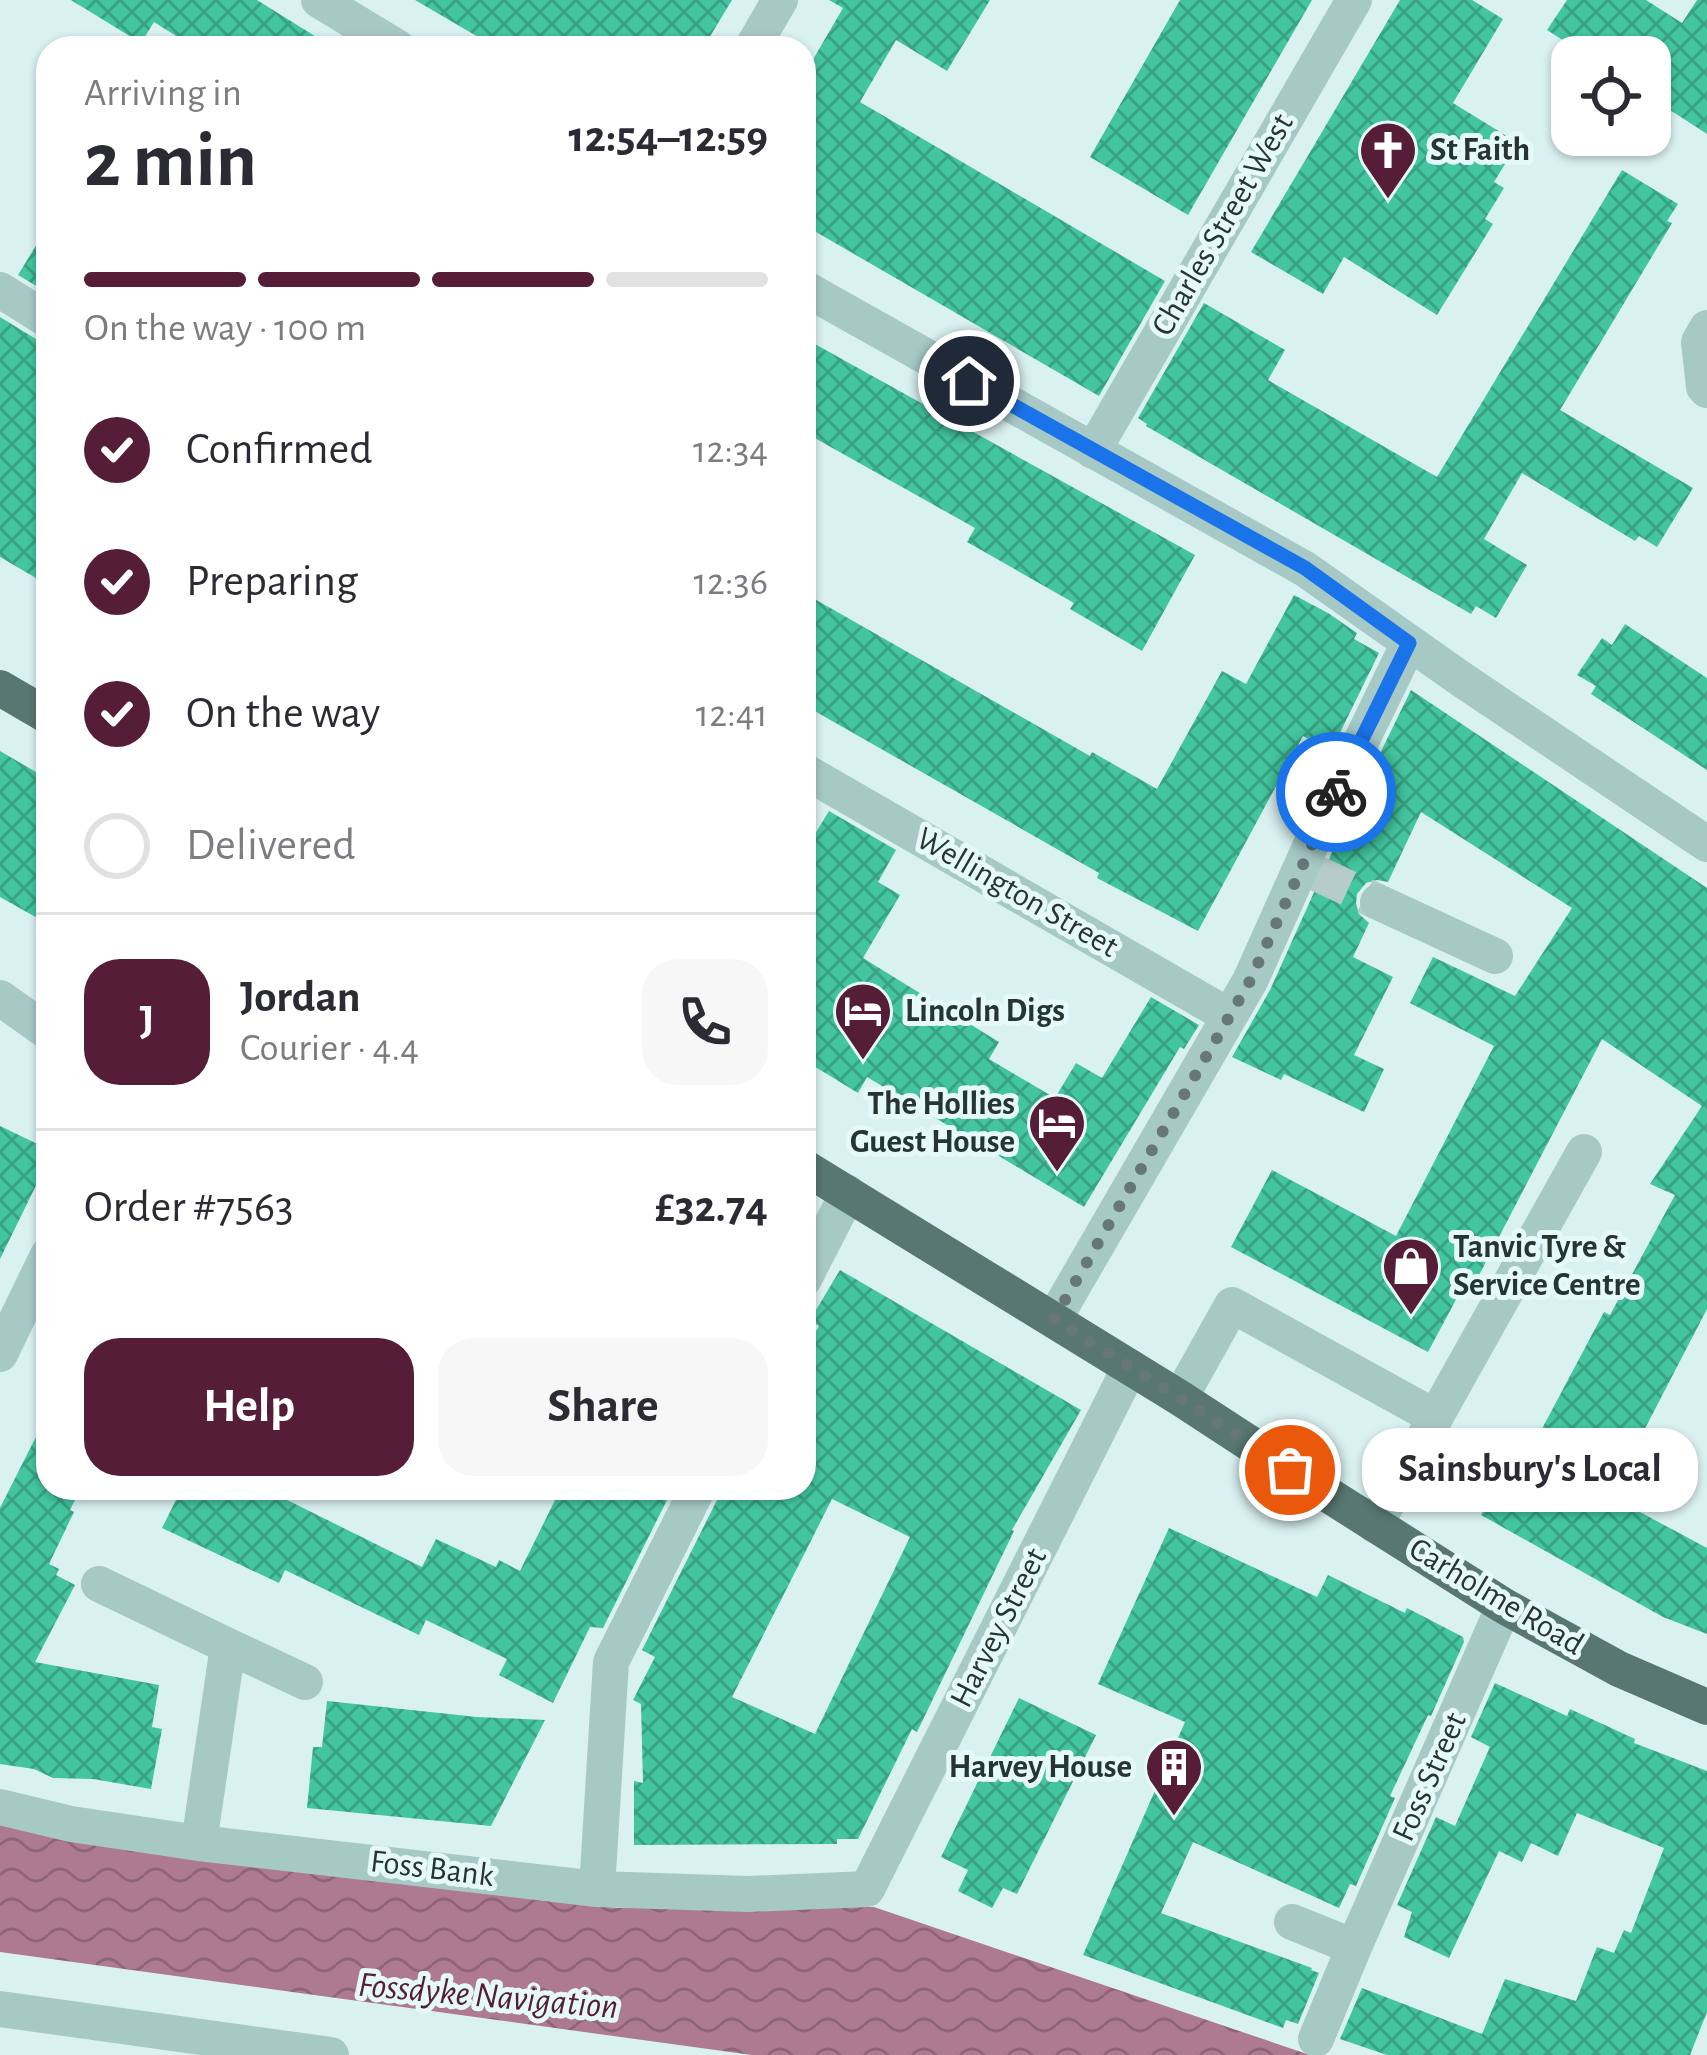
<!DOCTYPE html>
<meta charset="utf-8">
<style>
:root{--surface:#fff;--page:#f7f7f7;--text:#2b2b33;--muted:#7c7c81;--line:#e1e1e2;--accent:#561d38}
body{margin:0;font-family:"Alegreya Sans",sans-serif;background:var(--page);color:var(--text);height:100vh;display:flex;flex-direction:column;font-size:45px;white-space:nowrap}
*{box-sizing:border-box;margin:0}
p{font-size:39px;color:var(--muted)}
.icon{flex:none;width:66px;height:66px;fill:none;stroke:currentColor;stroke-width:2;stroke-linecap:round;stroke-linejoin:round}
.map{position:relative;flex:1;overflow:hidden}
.details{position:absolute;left:36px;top:36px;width:780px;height:1464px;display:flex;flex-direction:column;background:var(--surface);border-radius:36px;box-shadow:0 3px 9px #0004}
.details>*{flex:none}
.buttons{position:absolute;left:1551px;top:36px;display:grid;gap:24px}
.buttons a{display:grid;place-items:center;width:120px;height:120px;border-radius:24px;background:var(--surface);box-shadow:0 3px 9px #0004;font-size:60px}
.pin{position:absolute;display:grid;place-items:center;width:102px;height:102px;color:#fff;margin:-51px;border:6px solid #fff;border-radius:50%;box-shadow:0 3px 12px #0007}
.courier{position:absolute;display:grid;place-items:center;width:120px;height:120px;margin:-60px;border:9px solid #1a73e8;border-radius:50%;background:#fff;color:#222;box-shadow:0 3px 15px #0007}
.bubble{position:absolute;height:84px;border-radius:36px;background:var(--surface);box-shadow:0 3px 9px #0004;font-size:39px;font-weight:600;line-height:84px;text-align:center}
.summary em{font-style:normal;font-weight:600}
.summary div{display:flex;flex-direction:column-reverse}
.summary{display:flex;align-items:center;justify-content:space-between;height:204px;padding:0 48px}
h1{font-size:78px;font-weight:600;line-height:90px}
.bar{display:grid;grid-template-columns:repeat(4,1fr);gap:18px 12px;align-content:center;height:144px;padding:0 48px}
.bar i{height:15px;border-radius:9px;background:var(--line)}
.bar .selected{background:var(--accent)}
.bar p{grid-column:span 4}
.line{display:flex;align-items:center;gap:30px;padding:0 48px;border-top:3px solid var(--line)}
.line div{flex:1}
.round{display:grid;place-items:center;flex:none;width:126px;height:126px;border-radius:36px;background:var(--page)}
ol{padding:0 48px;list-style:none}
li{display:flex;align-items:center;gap:36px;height:132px}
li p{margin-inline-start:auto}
li .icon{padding:12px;border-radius:50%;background:var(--accent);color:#fff;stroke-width:4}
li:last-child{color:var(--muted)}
li i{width:66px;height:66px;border:6px solid var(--line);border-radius:50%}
.cta{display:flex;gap:24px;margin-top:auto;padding:24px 48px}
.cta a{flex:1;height:138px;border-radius:36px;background:var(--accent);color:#fff;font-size:48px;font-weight:600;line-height:138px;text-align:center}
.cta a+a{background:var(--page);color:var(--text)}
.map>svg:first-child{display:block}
.water{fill:url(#water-waves)}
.building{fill:url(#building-cross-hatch);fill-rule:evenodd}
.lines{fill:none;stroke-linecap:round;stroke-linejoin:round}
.minor-tunnel{stroke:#b6cbcb;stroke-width:36;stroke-dasharray:36 18;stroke-linecap:butt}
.minor{stroke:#a6c9c6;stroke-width:36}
.major{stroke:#587771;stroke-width:36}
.done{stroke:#667775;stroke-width:12;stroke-dasharray:0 21.6}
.route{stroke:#1a73e8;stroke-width:15}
.labels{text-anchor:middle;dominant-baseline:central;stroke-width:10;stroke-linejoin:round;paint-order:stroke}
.poi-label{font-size:33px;font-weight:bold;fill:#273532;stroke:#e6f9f9;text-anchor:start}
.street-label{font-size:33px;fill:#273532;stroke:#e6f9f9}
.water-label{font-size:36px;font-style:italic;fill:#561d38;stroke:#e6f9f9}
</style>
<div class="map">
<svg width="1707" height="2055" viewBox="0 0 1707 2055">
<defs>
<pattern id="water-waves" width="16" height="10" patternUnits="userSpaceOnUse" patternTransform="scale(3)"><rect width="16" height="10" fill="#ae7993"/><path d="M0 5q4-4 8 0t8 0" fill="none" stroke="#8e6479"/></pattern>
<pattern id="building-cross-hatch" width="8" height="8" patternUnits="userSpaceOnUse" patternTransform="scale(3)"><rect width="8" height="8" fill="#43c69f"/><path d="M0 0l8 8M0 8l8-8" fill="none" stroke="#38a282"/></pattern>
</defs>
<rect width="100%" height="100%" fill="#daf1f1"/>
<!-- water -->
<path class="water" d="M 0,1822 L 111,1845 L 617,1908 L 874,1907 L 1310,2055 L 752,2055 L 0,1952 Z"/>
<!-- building -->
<path class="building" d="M 71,0 L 257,0 L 334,48 L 195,48 L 154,22 L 141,43 Z
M 415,0 L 732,0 L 703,48 L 497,48 Z
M 829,0 L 990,0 L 947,71 L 896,40 L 860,102 L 1165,281 L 1099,396 L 804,225 L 804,75 L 843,8 Z
M 1180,0 L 1312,0 L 1188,215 L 1090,157 Z
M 1400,0 L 1472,0 L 1503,19 L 1453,103 L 1518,143 L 1494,182 L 1504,188 L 1485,219 L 1493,224 L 1437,315 L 1344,257 L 1323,294 L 1251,252 Z
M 1567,0 L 1646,0 L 1682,23 L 1697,0 L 1707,0 L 1707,134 L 1650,97 L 1650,57 L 1589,57 L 1547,30 Z
M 1622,170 L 1678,204 L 1667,221 L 1672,223 L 1560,410 L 1693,488 L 1657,547 L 1639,536 L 1635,541 L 1522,473 L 1484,539 L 1527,565 L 1496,618 L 1476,606 L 1471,614 L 1146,426 L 1147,424 L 1138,418 L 1204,303 L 1285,350 L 1268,380 L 1437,477 Z
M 48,226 L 48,293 L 18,275 Z
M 0,317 L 36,339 L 48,342 L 48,585 L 0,557 Z
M 804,338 L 1195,555 L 1142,651 L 1070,609 L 1074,603 L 967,542 L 975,528 L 804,432 Z
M 804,593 L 1090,756 L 1092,752 L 1157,789 L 1222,671 L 1246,684 L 1294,595 L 1328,613 L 1357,633 L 1354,639 L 1379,653 L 1331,751 L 1303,736 L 1198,931 L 1097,878 L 1099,873 L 804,705 Z
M 1625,624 L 1707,678 L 1707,770 L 1591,694 L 1596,686 L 1577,675 L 1602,638 L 1612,645 Z
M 1411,690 L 1707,888 L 1707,1309 L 1610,1496 L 1707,1548 L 1707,1634 L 1663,1617 L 1481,1515 L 1515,1451 L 1527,1457 L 1604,1312 L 1610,1315 L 1675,1195 L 1650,1184 L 1702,1106 L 1602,1039 L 1475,1283 L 1467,1279 L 1428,1352 L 1231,1247 L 1272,1170 L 1396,1236 L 1494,1046 L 1410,1003 L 1433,957 L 1515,996 L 1572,908 L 1421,812 L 1388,882 L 1377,880 L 1366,883 L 1357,894 L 1356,903 L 1359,914 L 1369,923 L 1353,957 L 1393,977 L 1354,1055 L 1384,1069 L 1364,1112 L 1284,1074 L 1281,1080 L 1232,1057 L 1270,990 L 1334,848 Z
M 0,751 L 48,779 L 48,924 L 0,897 Z
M 829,811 L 896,850 L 878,882 L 900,895 L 863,958 L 999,1042 L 989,1059 L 1055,1098 L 1076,1063 L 1102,1078 L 1151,997 L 1199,1025 L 1184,1049 L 1180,1047 L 1084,1207 L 867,1077 L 858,1093 L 804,1060 L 804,852 Z
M 0,1126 L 48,1149 L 48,1161 L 0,1259 Z
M 840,1270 L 1081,1410 L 1012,1530 L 1014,1531 L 917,1732 L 912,1729 L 858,1839 L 837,1839 L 837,1844 L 634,1845 L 634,1781 L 643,1783 L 641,1704 L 633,1700 L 655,1657 L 642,1650 L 718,1498 L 720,1488 L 804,1488 L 804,1352 L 819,1326 L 810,1320 ZM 832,1499 L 910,1537 L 815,1734 L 732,1697 Z
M 48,1413 L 48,1488 L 81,1488 L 70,1510 L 74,1512 L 49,1564 L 59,1569 L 56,1575 L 75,1585 L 35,1662 L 159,1685 L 152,1727 L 162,1729 L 151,1789 L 93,1779 L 53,1778 L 34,1769 L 0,1764 L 0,1508 Z
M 182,1488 L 263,1488 L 422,1567 L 436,1539 L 496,1567 L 499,1560 L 520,1571 L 561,1488 L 673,1488 L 603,1628 L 590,1627 L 553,1703 L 499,1675 L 507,1659 L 426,1620 L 419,1635 L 285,1570 L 279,1583 L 162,1528 Z
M 1169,1528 L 1317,1597 L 1328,1575 L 1405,1613 L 1407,1608 L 1463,1637 L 1464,1642 L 1431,1716 L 1428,1715 L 1390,1796 L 1395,1798 L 1356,1886 L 1350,1884 L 1339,1908 L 1193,1842 L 1161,1913 L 1312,1968 L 1311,1970 L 1319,1973 L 1298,2024 L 1286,2020 L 1283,2028 L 1083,1955 L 1185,1722 L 1098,1684 Z
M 1495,1683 L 1567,1716 L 1570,1709 L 1635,1739 L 1634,1743 L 1707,1771 L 1707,2012 L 1690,2055 L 1387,2055 L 1340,2039 L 1362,1988 L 1482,2034 L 1505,1979 L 1576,2001 L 1597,1947 L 1614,1953 L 1624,1930 L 1631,1933 L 1664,1848 L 1577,1813 L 1558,1856 L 1531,1843 L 1522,1862 L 1499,1851 L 1449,1958 L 1404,1937 L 1412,1912 L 1397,1905 L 1436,1817 L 1455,1826 L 1490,1747 L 1471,1737 Z
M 1019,1698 L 1096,1735 L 1017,1894 L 1003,1888 L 992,1908 L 958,1891 L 968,1870 L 941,1857 Z
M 327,1701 L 477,1717 L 545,1720 L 491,1826 L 307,1808 L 313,1747 L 322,1747 Z"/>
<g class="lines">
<!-- minor-tunnel -->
<path class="minor-tunnel" d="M 1316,873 L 1378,902"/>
<!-- minor -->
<path class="minor" d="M 319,0 L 398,48
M 752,48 L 780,0
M 804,288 L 1305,569 L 1461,679 L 1707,844
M 0,290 L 48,320
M 1707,328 L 1699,342 L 1704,387 L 1707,390
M 1093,451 L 1354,0
M 804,771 L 1229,1016
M 1378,902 L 1495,956
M 0,998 L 48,1032
M 804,1279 L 848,1193
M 1054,1319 L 1250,981 L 1314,838 L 1409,643
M 0,1354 L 48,1255
M 1180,1398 L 1232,1305 L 1435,1417
M 1375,1525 L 1584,1152
M 99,1584 L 228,1646 L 199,1843
M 228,1646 L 305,1682
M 0,1807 L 71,1824 L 199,1843 L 597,1889 L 748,1894 L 867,1889 L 1130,1367
M 597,1889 L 611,1662 L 698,1488
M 1292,1922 L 1354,1947 L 1504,1606
M 0,2009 L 331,2055
M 1316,2039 L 1354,1947"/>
<!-- major -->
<path class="major" d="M 0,688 L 48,716
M 804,1167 L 1180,1398 L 1327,1494 L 1504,1606 L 1619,1669 L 1707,1707"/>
</g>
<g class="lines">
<!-- done -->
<path class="done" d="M 1290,1470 L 1180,1398 L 1054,1319 L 1250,981 L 1336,792"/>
<!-- route -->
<path class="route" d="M 969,381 L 1305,568 L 1409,643 L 1336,792"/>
</g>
<!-- icons -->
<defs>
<symbol id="church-pin" viewBox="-11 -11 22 30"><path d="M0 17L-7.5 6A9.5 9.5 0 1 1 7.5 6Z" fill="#561d38" stroke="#e6f9f9"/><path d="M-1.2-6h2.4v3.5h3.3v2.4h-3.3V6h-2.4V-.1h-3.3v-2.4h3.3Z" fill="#fff"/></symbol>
<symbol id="hotel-pin" viewBox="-11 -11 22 30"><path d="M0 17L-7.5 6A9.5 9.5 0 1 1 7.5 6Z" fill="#561d38" stroke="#e6f9f9"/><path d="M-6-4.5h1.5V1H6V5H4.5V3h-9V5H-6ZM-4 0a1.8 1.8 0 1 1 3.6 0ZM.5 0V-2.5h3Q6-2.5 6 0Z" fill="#fff"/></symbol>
<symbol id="shop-pin" viewBox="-11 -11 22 30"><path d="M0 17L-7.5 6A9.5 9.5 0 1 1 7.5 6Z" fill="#561d38" stroke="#e6f9f9"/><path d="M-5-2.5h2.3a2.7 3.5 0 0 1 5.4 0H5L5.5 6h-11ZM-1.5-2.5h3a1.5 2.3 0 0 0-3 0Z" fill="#fff"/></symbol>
<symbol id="building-pin" viewBox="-11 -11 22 30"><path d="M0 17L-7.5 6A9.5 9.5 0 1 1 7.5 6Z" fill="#561d38" stroke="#e6f9f9"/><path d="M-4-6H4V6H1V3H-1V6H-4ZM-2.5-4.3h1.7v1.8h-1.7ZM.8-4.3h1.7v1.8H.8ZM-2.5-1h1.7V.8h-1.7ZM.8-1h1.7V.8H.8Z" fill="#fff"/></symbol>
</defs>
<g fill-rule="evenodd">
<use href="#church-pin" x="1355" y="117" width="66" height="90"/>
<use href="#hotel-pin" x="830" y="978" width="66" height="90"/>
<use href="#hotel-pin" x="1024" y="1090" width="66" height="90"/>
<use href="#shop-pin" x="1378" y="1233" width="66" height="90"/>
<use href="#building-pin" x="1141" y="1734" width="66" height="90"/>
</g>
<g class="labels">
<!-- poi labels -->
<g class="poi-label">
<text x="1430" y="150">St Faith</text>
<text x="905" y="1011">Lincoln Digs</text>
<text x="1015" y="1104" text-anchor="end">The Hollies<tspan x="1015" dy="38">Guest House</tspan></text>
<text x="1453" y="1247">Tanvic Tyre &amp;<tspan x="1453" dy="38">Service Centre</tspan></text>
<text x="1132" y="1767" text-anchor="end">Harvey House</text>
</g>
<!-- street labels -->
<g class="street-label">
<text transform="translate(1223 225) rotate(-60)">Charles Street West</text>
<text transform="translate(1017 893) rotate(30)">Wellington Street</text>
<text transform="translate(1496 1597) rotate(31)">Carholme Road</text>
<text transform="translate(999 1628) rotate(-63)">Harvey Street</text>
<text transform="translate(1430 1777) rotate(-66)">Foss Street</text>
<text transform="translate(432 1869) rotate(7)">Foss Bank</text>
</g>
<!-- water labels -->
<g class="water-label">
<text transform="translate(488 1996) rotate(5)">Fossdyke Navigation</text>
</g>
</g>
</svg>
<div class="buttons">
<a><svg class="icon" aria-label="locate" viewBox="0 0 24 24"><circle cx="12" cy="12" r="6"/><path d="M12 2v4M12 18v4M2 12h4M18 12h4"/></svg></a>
</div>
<div class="pin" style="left:1290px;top:1470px;background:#ea580c"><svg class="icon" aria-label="bag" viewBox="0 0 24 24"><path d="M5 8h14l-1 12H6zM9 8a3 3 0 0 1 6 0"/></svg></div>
<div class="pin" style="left:969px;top:381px;background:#1f2937"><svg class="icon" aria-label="home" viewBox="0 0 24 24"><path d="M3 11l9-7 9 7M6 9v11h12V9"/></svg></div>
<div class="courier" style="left:1336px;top:792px"><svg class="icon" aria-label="bike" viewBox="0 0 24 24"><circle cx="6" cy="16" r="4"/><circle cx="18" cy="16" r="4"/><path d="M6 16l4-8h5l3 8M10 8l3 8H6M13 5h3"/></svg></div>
<div class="bubble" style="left:1362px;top:1428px;width:336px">Sainsbury's Local</div>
<section class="details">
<div class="summary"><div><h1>2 min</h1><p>Arriving in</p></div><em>12:54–12:59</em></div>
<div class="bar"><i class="selected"></i><i class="selected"></i><i class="selected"></i><i></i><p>On the way · 100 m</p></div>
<ol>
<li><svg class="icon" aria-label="check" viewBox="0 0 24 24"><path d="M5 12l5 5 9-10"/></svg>Confirmed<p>12:34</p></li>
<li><svg class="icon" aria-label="check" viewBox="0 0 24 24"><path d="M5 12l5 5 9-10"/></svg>Preparing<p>12:36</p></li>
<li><svg class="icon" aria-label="check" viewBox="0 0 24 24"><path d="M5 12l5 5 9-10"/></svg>On the way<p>12:41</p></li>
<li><i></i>Delivered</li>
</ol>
<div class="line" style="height:216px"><b class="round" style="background:var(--accent);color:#fff">J</b><div><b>Jordan</b><p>Courier · 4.4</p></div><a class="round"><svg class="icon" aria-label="phone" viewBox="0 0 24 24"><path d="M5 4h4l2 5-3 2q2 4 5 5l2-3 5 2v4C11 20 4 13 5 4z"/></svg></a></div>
<div class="line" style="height:156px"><div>Order #7563</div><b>£32.74</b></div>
<div class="cta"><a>Help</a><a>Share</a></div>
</section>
</div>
